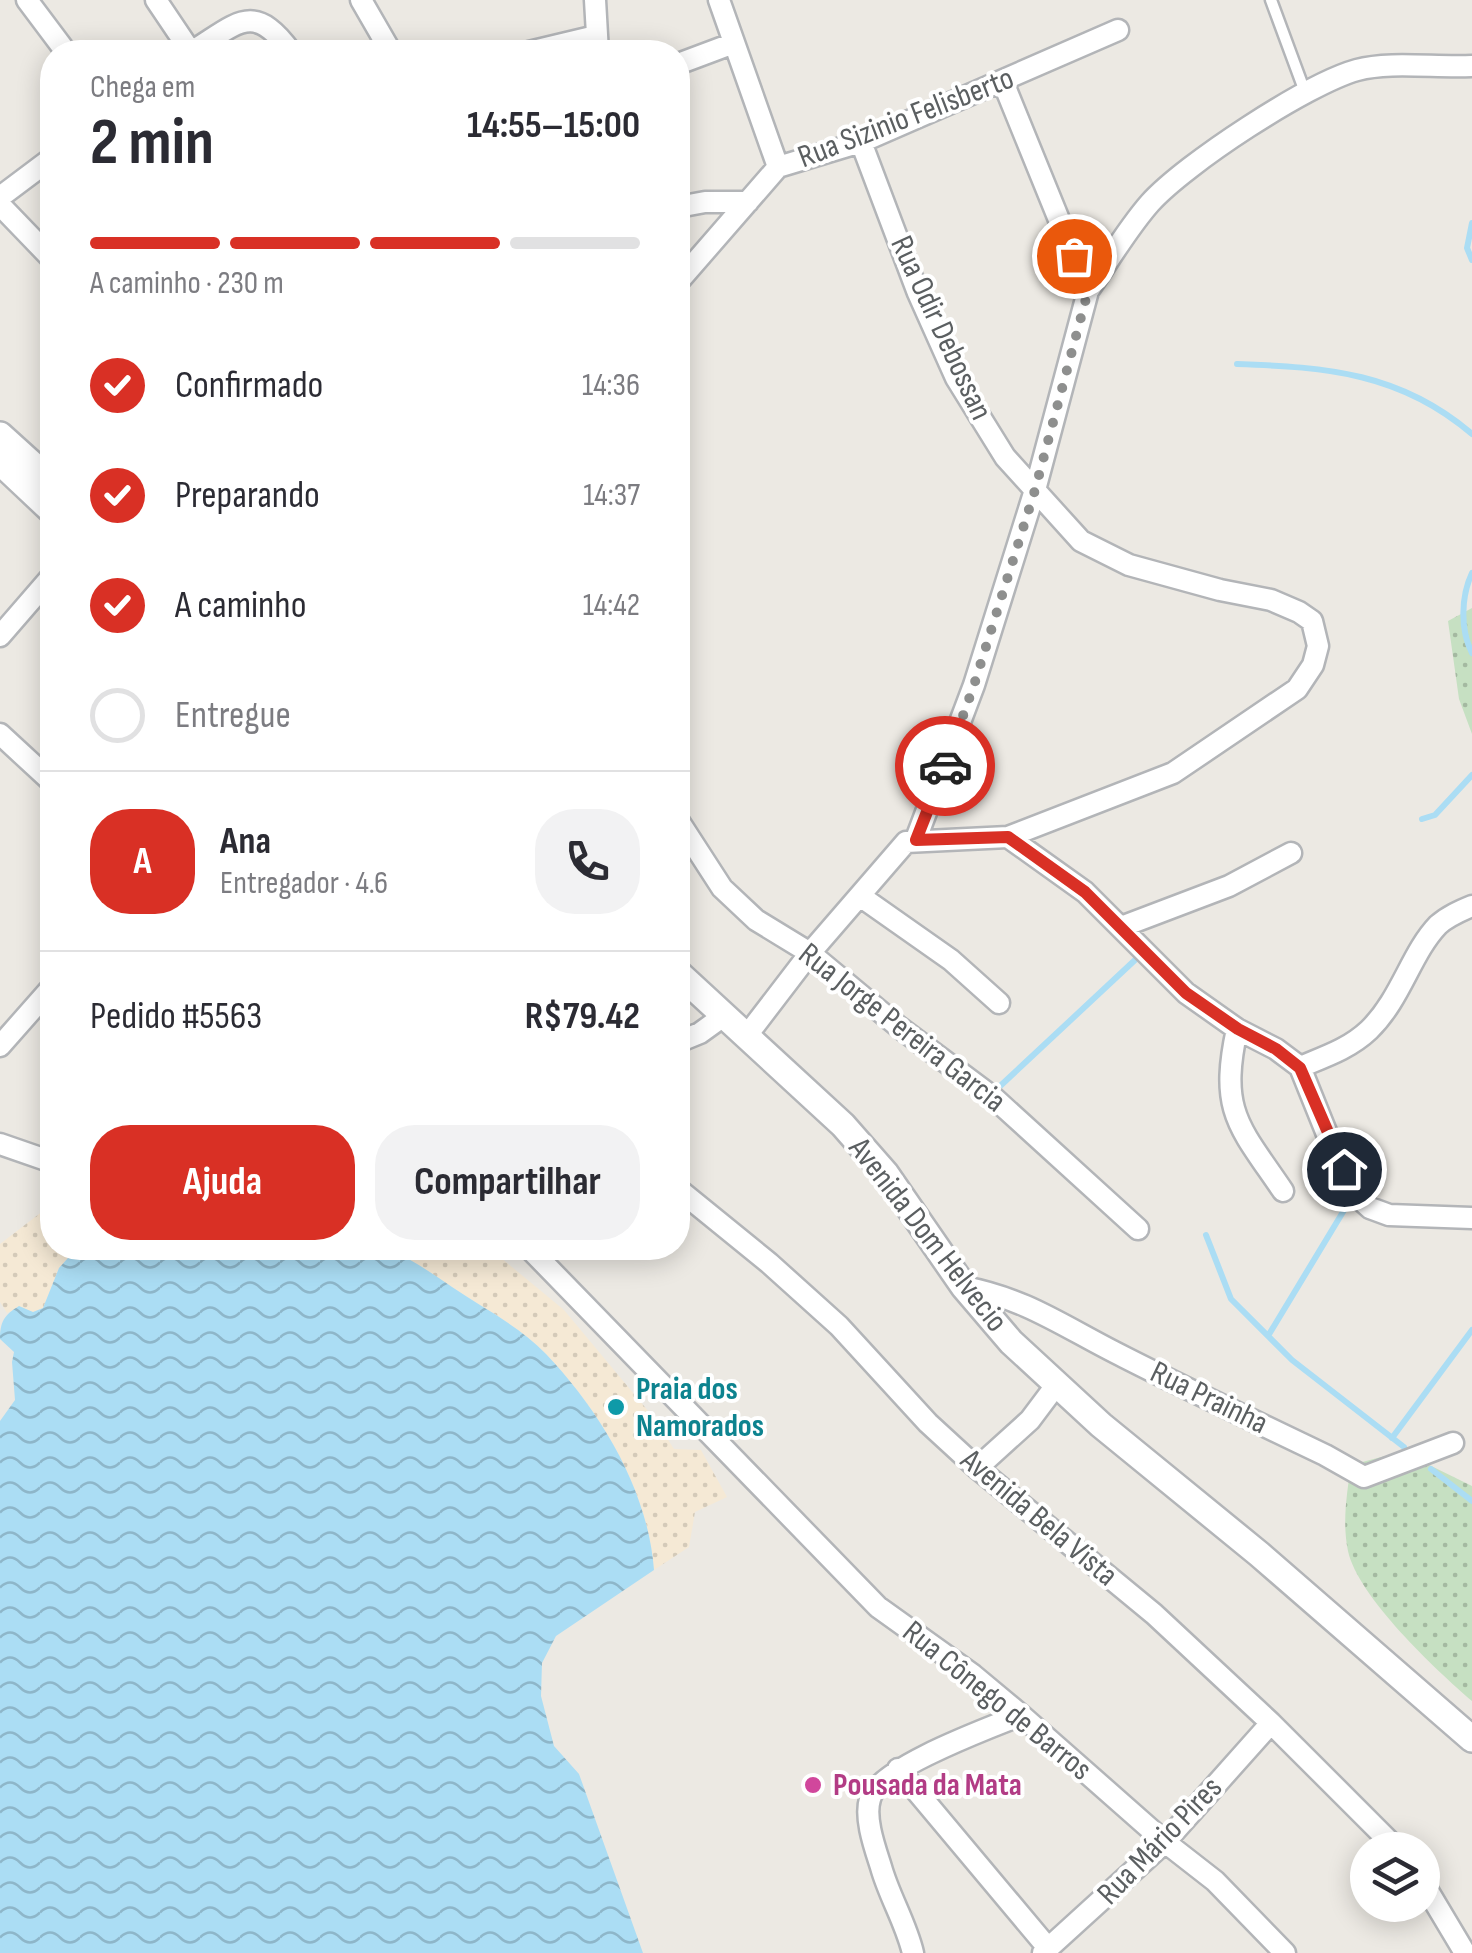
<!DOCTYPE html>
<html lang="pt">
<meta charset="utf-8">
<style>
:root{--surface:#fff;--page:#f2f2f3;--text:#2b2b33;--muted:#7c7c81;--line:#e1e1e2;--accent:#d93025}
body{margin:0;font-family:"Sofia Sans Condensed",sans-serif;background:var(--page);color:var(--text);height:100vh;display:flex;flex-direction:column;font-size:38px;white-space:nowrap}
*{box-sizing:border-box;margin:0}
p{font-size:32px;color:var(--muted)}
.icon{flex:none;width:55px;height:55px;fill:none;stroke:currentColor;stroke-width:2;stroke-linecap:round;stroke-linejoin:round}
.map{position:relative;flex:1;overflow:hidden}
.panel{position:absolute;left:40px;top:40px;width:650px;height:1220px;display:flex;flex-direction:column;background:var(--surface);border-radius:40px;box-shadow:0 5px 25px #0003}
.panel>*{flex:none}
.controls{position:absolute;left:1350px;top:1832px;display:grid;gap:20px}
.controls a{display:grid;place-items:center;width:90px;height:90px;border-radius:50%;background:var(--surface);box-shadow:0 5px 25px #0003;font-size:50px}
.pin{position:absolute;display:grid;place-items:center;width:85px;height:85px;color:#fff;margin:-42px;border:5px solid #fff;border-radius:50%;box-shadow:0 2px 10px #0007}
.courier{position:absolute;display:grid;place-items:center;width:100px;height:100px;margin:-50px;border:8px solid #d93025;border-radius:50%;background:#fff;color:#222;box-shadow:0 2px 12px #0007}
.overview em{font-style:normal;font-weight:700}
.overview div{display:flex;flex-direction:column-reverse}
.overview{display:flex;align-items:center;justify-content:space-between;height:170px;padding:0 50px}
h1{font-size:65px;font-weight:700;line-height:75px}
.bar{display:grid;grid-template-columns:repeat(4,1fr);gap:15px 10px;align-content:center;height:120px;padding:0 50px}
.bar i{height:12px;border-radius:8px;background:var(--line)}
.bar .active{background:var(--accent)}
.bar p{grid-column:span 4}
.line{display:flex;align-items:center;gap:25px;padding:0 50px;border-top:2px solid var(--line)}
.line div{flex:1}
.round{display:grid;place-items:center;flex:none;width:105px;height:105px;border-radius:40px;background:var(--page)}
ol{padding:0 50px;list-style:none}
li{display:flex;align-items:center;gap:30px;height:110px}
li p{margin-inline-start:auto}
li .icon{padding:10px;border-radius:50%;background:var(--accent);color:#fff;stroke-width:4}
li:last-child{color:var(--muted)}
li i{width:55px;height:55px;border:5px solid var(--line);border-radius:50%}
.cta{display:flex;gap:20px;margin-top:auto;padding:20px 50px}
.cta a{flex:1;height:115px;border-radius:40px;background:var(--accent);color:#fff;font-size:40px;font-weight:700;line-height:115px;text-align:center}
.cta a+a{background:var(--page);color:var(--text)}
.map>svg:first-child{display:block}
.grass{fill:url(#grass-dots)}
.sand{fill:url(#sand-dots)}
.water{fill:url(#water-waves)}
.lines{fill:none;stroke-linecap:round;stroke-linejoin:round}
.stream{stroke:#abddf4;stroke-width:6}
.service-casing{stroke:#b3b5b8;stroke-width:15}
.minor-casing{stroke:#b3b5b8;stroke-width:25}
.tertiary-casing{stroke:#b3b5b8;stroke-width:30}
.service{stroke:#fff;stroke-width:10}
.minor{stroke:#fff;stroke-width:20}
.tertiary{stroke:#fff;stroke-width:25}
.done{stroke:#8e8f8e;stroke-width:10;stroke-dasharray:0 18}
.route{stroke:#d93025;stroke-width:12}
.culture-dot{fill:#0f9aa8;stroke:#fff;stroke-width:4}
.hotel-dot{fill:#d1479c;stroke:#fff;stroke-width:4}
.labels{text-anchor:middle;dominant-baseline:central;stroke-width:8;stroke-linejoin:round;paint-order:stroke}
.street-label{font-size:32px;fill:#5b5f61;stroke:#fff}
.culture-label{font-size:32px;font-weight:bold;fill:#0d838f;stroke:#fff;text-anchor:start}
.hotel-label{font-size:32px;font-weight:bold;fill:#b23c85;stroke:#fff;text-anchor:start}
</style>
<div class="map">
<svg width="1472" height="1953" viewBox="0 0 1472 1953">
<defs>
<pattern id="grass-dots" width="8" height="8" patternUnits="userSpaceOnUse" patternTransform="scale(2.5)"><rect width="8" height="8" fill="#c6e0c2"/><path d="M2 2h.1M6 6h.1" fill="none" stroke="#a4b9a1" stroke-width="1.8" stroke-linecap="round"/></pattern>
<pattern id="sand-dots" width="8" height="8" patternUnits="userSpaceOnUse" patternTransform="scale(2.5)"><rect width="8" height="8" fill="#f5e9d5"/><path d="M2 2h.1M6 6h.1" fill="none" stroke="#d4cab9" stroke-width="1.8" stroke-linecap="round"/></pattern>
<pattern id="water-waves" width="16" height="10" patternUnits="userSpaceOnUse" patternTransform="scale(2.5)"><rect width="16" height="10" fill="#abddf4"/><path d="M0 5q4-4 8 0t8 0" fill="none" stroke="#8eb6c9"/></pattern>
</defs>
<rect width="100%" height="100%" fill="#ece9e3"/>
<!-- grass -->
<path class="grass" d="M 1472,608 L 1472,734 L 1459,699 L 1448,621 Z
M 1385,1456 L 1419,1460 L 1472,1486 L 1472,1701 C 1436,1670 1358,1597 1348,1551 C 1342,1522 1347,1493 1351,1465 Z"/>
<!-- sand -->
<path class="sand" d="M 52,1204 L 52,1248 L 77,1248 L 59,1268 L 43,1308 L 33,1312 L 19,1307 L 7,1313 L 0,1302 L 0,1244 Z
M 386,1248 L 489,1248 L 564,1310 L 654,1418 L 674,1449 L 701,1450 L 727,1497 L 695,1512 L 689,1547 L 654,1570 C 648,1490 601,1412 546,1354 C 519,1326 483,1308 452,1287 C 430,1273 410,1258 386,1248 Z"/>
<!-- water -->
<path class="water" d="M 77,1248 L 386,1248 C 410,1258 430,1272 452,1287 C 483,1308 519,1326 546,1354 C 601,1412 648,1490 654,1570 L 556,1636 L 542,1663 L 541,1696 L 554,1746 L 579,1774 L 643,1953 L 0,1953 L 0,1421 L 15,1400 L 12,1362 L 14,1352 L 0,1339 C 0,1322 4,1315 19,1306 L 33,1312 L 43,1308 L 59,1268 Z"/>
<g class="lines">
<!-- stream -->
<path class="stream" d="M 1472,223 L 1467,248 L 1472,260
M 1237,364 C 1327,367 1401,373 1472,434
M 1472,573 C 1461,596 1460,630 1472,653
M 1422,819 L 1435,815 L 1472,775
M 998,1088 L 1135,960
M 1206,1235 L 1231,1299 L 1292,1360 L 1404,1447
M 397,1249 L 399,1248
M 1268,1336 L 1349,1202
M 1392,1438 L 1472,1330
M 1431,1469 L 1472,1501"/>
<defs>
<path id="service" d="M 1271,0 L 1305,92"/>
<path id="minor" d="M 27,0 L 66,52
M 156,0 L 191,52
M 361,0 L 391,52
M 595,0 L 598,52
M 719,0 L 778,167
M 191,52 C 237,24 253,0 291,52
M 529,52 L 596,36
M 678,64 L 734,43
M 0,197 L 52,158
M 0,205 L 52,259
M 678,207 L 705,202 L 748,202
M 678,282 L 778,167 L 861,142 L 1118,30
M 1088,291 C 1108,262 1127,229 1150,203 C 1185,164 1307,84 1357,70 C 1390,61 1436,68 1472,66
M 0,636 L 52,576
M 0,734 L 52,782
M 678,820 L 722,888 L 756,920 L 810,953 L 899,1027 L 994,1098 L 1138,1229
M 1008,837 L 1085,892 L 1186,993 L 1237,1029 L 1276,1049 L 1300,1067 C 1324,1057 1349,1049 1369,1030 C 1401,999 1411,953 1438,925 C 1448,916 1460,911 1472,906
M 916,839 L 974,685 L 1035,490 L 1088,291 L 1003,82
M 860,896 L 951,960 L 999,1003
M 1121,927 L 1229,886 L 1291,853
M 1237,1029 C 1219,1112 1239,1126 1283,1191
M 748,1034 L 810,953 L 906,842 L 1008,837 L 1173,773 L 1297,689 L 1313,665 L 1318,646 L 1312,621 L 1299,612 L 1271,600 L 1220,590 L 1129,565 L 1081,541 L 1005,457 L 956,378 L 918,293 L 861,142
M 678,1042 L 700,1033 L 725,1015
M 0,1046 L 52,987
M 1300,1067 L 1329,1139 L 1360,1199 L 1370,1208 L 1389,1215 L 1472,1218
M 0,1144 L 52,1162
M 678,1189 L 769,1263 L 839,1326 L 928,1423 L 977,1468 L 1154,1614 L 1271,1723 L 1398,1850
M 529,1248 L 878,1607 L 973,1675 L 1021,1715 L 1165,1842 L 1215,1881 L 1285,1953
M 964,1287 C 1028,1299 1067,1329 1124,1357 C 1191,1391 1258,1423 1325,1455 L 1364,1477 L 1453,1443
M 977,1468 L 1030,1420 L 1057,1384
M 898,1769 L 1048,1948
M 1422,1881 L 1465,1953
M 913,1953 C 906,1923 889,1896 881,1867 C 875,1848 864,1818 870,1799 C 878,1768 989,1728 1021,1715
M 1043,1953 L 1165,1842 L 1271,1723"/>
<path id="tertiary" d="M 0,435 L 52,482
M 0,462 L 52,511
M 678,973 L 843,1125 L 886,1174 L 964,1287 L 1011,1342 L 1101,1425 L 1259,1554 L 1472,1739"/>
</defs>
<!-- service casing -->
<use href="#service" class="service-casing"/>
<!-- minor casing -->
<use href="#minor" class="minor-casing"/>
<!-- tertiary casing -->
<use href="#tertiary" class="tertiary-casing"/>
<!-- service -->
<use href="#service" class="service"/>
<!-- minor -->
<use href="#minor" class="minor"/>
<!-- tertiary -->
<use href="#tertiary" class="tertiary"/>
</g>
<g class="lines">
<!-- done -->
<path class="done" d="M 945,766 L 974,685 L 1035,490 L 1088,291 L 1074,256"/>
<!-- route -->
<path class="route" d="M 945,766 L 916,840 L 1008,837 L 1085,892 L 1186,993 L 1238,1029 L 1276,1049 L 1300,1068 L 1344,1169"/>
</g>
<!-- markers -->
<circle class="culture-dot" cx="616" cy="1407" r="10"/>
<circle class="hotel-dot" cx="813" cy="1785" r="10"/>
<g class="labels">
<!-- street labels -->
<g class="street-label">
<text transform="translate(906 118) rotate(-21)">Rua Sizinio Felisberto</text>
<text transform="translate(941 328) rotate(65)">Rua Odir Debossan</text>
<text transform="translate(902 1028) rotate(38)">Rua Jorge Pereira Garcia</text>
<text transform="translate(928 1235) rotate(52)">Avenida Dom Helvecio</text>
<text transform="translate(1209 1398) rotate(26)">Rua Prainha</text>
<text transform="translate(1039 1518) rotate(40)">Avenida Bela Vista</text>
<text transform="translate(997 1701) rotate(39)">Rua Cônego de Barros</text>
<text transform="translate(1160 1841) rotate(-46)">Rua Mário Pires</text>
</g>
<!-- culture labels -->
<g class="culture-label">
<text x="636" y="1389">Praia dos<tspan x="636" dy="37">Namorados</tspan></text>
</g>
<!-- hotel labels -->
<g class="hotel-label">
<text x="833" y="1785">Pousada da Mata</text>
</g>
</g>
</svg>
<div class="controls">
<a><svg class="icon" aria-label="layers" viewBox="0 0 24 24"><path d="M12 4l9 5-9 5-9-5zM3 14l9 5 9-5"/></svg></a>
</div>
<div class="pin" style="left:1074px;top:256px;background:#ea580c"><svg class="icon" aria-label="bag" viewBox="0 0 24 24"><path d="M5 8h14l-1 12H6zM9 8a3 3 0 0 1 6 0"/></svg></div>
<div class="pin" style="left:1344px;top:1169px;background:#1f2937"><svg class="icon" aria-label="home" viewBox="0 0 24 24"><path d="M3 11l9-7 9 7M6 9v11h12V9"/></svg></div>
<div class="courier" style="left:945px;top:766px"><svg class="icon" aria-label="car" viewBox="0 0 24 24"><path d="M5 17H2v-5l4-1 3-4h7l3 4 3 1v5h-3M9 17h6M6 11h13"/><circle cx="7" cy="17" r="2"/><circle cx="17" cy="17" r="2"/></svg></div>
<section class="panel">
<div class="overview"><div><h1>2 min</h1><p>Chega em</p></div><em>14:55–15:00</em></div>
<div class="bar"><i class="active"></i><i class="active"></i><i class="active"></i><i></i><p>A caminho · 230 m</p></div>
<ol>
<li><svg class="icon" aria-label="check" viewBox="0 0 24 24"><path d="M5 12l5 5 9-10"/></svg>Confirmado<p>14:36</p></li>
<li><svg class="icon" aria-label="check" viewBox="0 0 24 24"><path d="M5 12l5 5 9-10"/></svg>Preparando<p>14:37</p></li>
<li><svg class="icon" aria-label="check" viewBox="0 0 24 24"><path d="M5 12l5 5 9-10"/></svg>A caminho<p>14:42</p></li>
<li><i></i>Entregue</li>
</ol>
<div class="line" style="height:180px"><b class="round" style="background:var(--accent);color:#fff">A</b><div><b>Ana</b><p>Entregador · 4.6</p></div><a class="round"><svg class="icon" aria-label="phone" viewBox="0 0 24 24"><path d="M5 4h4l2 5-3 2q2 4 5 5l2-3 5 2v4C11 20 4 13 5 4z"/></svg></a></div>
<div class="line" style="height:130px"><div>Pedido #5563</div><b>R$79.42</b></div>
<div class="cta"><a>Ajuda</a><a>Compartilhar</a></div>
</section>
</div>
